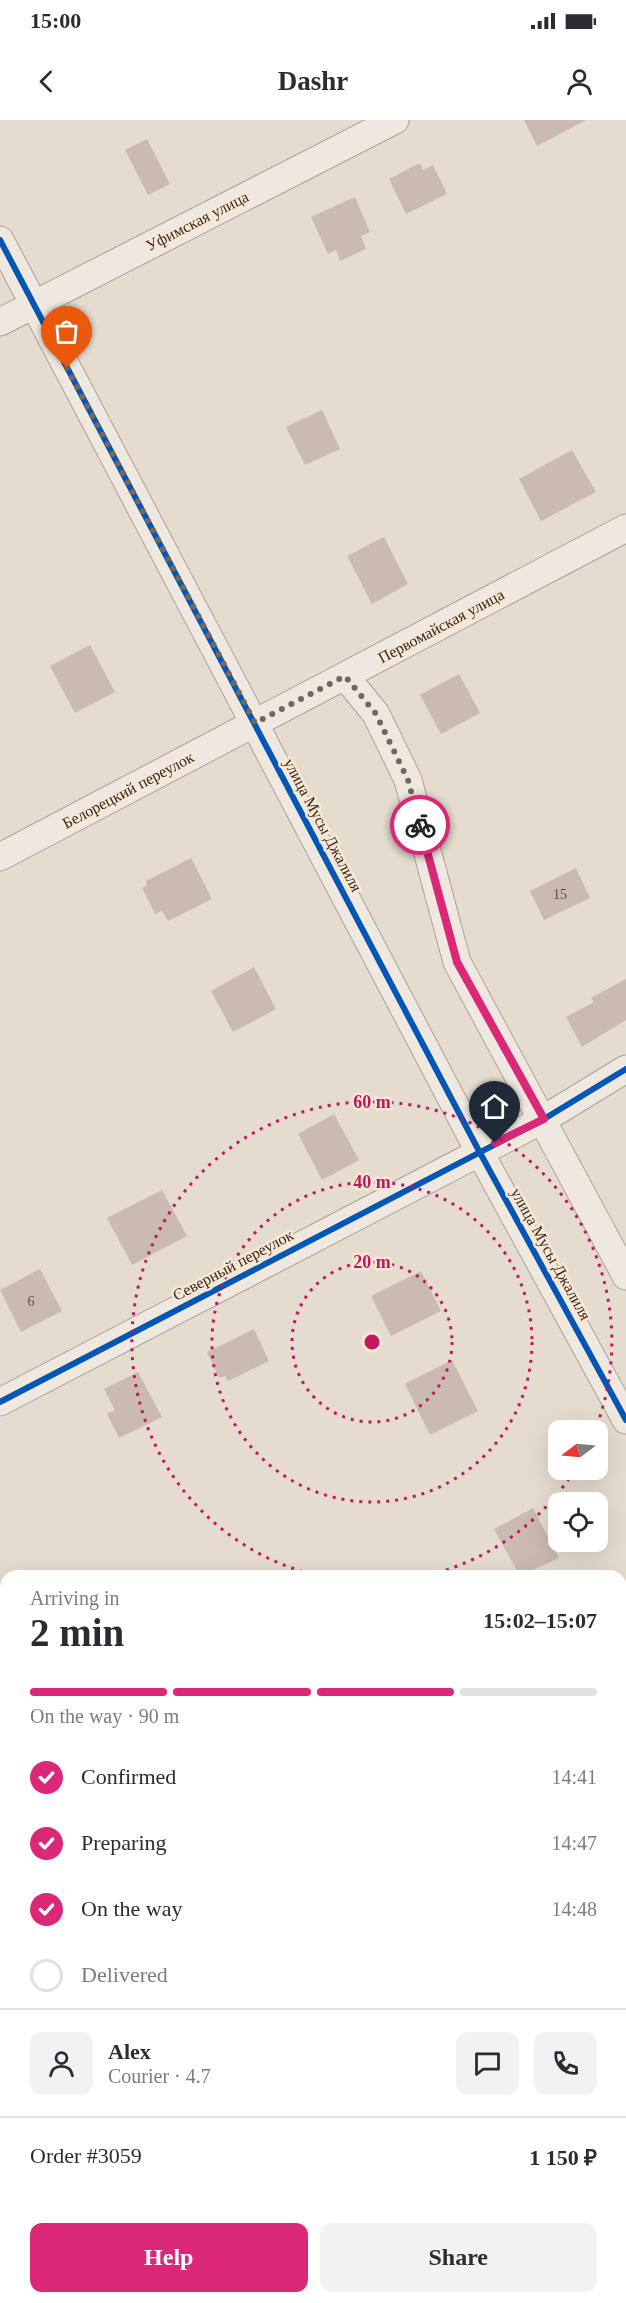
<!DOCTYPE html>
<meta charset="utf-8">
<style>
:root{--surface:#fff;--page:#f2f2f3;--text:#2b2b33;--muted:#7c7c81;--line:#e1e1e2;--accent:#db2777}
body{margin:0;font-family:"Times New Roman",serif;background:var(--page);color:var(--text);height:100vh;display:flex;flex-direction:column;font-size:22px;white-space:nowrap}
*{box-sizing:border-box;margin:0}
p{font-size:20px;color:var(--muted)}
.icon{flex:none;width:33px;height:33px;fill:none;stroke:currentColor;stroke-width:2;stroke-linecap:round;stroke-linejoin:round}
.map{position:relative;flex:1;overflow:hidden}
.side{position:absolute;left:0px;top:1450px;width:627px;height:734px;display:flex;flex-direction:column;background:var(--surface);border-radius:18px 18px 0 0;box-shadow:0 6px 24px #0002}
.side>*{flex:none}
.needle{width:39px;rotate:254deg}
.tools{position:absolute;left:548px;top:1300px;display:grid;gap:12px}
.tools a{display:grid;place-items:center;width:60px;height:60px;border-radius:12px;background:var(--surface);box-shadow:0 6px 24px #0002;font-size:30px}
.pin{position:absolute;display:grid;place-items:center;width:51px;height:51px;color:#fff;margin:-62px -26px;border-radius:50% 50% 50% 0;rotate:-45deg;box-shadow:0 0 6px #0007}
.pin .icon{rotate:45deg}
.courier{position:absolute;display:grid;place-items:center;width:60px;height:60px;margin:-30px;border:4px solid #db2777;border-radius:50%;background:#fff;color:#222;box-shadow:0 2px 8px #0007}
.head em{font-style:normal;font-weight:800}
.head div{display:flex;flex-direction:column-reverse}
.head{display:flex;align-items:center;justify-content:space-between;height:102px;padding:0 30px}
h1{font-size:39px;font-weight:800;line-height:45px}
.bar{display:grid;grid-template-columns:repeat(4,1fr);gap:9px 6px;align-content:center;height:72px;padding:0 30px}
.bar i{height:8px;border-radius:4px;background:var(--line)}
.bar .selected{background:var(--accent)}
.bar p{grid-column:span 4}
.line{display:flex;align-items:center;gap:15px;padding:0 30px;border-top:2px solid var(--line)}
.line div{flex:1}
.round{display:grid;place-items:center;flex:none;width:63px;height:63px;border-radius:12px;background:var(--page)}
ol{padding:0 30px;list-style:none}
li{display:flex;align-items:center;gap:18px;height:66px}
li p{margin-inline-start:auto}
li .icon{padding:6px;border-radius:50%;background:var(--accent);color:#fff;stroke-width:4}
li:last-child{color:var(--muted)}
li i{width:33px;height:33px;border:3px solid var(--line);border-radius:50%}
.cta{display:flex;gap:12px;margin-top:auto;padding:12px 30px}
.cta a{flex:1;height:69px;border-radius:12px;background:var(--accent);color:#fff;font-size:24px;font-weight:800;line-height:69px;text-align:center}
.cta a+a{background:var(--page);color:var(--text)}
.status{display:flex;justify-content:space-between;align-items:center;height:42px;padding:0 30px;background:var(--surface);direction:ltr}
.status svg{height:16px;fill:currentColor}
header{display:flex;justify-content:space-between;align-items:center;height:78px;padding:0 30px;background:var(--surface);font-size:27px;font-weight:800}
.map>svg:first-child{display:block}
.building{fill:#cabaaf}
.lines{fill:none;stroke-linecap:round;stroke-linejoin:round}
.street-casing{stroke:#aba197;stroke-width:29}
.street{stroke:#eee8e0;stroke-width:27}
.cycleway-casing{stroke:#f7e8d5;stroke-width:10}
.cycleway{stroke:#0057b8;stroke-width:6}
.done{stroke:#76675c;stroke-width:6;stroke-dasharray:0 10.8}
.route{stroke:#db2777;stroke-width:8}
.ring{fill:none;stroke:#c2185b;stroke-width:3;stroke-dasharray:3 6}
.labels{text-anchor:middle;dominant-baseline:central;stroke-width:5;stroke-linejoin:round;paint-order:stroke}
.number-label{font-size:14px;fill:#5f4c42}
.street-label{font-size:16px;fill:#3b281e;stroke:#f7e8d5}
.centre{fill:#c2185b;stroke:#f7e8d5;stroke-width:3}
.ring-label{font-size:18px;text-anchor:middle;font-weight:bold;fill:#c2185b;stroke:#f7e8d5;stroke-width:5;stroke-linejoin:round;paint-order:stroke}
</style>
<div class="status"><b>15:00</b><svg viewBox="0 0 49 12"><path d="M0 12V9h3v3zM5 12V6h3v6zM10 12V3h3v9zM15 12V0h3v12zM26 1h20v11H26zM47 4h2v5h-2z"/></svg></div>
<header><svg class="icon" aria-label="back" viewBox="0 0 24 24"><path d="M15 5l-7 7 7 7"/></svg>Dashr<svg class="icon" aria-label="person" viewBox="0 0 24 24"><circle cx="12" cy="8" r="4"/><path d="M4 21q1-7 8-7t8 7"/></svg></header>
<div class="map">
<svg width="626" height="2183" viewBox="0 0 626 2183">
<rect width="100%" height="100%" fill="#e5dccf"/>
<!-- building -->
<path class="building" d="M 524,0 L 586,0 L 537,26 Z
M 147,19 L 170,64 L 148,75 L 125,30 Z
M 420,43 L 423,50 L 433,45 L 447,74 L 406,94 L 389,59 Z
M 355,77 L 370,112 L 361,116 L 366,129 L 340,141 L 336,130 L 328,134 L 311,97 Z
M 322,290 L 340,329 L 305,345 L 286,307 Z
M 572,330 L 596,372 L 541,401 L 519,359 Z
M 384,417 L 408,464 L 372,484 L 347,436 Z
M 90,525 L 115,572 L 75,593 L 50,546 Z
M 459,554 L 480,593 L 441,614 L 420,575 Z
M 191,738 L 212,779 L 168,801 L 162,791 L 155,794 L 142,768 L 147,765 L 146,761 Z
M 576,748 L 590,778 L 544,800 L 530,771 Z
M 254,847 L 276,889 L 233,912 L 211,871 Z
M 626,859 L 626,900 L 582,927 L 566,897 L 594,882 L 591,878 Z
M 334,994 L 359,1040 L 322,1060 L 298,1014 Z
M 162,1070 L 187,1116 L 132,1145 L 107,1098 Z
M 40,1149 L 62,1191 L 21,1212 L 0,1170 Z
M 421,1151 L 441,1191 L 391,1216 L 371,1176 Z
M 254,1209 L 269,1241 L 228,1261 L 225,1256 L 219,1258 L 207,1232 Z
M 452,1240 L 478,1291 L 430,1315 L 405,1264 Z
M 138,1252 L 162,1297 L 119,1318 L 107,1294 L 115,1290 L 104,1269 Z
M 533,1388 L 559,1438 L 520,1456 L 494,1409 Z"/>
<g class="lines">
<defs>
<path id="street" d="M 0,120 L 479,1031 L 626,1300
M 0,202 L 395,0
M 345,556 L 376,594 L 408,660 L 457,842 L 626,1156
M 0,737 L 626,408
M 0,1282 L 544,999 L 626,949
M 621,1500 L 626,1498
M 0,1820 L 6,1817"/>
</defs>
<!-- street casing -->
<use href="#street" class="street-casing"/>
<!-- street -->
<use href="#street" class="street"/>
<defs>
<path id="cycleway" d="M 0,120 L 479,1031 L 626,1300
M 0,1282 L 544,999 L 626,949"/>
</defs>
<!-- cycleway casing -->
<use href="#cycleway" class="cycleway-casing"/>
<!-- cycleway -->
<use href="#cycleway" class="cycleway"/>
</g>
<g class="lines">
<!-- done -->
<path class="done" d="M 67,248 L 255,603 L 345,556 L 376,594 L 408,660 L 420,705"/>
<!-- route -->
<path class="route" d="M 420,705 L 457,842 L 544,999 L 495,1023"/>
</g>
<!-- distance rings -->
<g class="ring">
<circle cx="372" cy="1222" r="80"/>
<circle cx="372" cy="1222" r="160"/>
<path d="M574 1351A240 240 0 0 1 424 1456M320 1456A240 240 0 1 1 595 1310"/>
</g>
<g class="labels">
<!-- number labels -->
<g class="number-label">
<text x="560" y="774">15</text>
<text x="31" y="1181">6</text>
</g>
<!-- street labels -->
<g class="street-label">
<text transform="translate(197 101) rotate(-27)">Уфимская улица</text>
<text transform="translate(441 506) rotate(-28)">Первомайская улица</text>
<text transform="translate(128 670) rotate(-28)">Белорецкий переулок</text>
<text transform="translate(323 705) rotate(62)">улица Мусы Джалиля</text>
<text transform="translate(551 1134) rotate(61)">улица Мусы Джалиля</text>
<text transform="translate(233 1145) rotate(-28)">Северный переулок</text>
</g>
</g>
<circle cx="372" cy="1222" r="9" class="centre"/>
<g class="ring-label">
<text x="372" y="988">60 m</text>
<text x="372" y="1068">40 m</text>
<text x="372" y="1148">20 m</text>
</g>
</svg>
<div class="tools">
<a><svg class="needle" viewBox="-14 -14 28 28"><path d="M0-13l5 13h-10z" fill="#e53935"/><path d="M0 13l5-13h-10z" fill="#7c7c81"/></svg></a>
<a><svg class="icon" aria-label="locate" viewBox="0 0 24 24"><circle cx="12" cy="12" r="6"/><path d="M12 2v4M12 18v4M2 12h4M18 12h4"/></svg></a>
</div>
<div class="pin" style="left:67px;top:248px;background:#ea580c"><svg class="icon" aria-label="bag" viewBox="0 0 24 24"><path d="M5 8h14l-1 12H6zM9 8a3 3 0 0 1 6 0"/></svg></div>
<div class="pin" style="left:495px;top:1023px;background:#1f2937"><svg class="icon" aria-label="home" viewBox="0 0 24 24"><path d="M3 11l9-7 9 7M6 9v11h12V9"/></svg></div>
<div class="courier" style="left:420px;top:705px"><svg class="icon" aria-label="bike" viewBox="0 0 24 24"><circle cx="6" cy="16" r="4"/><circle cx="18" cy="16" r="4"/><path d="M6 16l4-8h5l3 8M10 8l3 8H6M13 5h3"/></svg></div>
<section class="side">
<div class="head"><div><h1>2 min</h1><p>Arriving in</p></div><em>15:02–15:07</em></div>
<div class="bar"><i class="selected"></i><i class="selected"></i><i class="selected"></i><i></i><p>On the way · 90 m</p></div>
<ol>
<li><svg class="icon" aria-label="check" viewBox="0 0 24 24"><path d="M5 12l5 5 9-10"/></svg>Confirmed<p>14:41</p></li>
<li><svg class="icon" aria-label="check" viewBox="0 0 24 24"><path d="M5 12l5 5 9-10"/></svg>Preparing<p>14:47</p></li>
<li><svg class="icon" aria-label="check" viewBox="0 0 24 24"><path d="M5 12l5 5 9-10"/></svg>On the way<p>14:48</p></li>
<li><i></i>Delivered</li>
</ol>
<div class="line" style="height:108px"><a class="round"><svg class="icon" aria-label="person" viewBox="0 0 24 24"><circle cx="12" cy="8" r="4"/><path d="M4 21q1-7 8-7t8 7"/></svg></a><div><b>Alex</b><p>Courier · 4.7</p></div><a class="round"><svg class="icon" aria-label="chat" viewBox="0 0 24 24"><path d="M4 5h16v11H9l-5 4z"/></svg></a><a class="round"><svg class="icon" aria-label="phone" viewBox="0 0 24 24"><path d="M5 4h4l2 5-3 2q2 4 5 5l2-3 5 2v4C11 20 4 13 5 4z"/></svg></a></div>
<div class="line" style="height:78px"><div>Order #3059</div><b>1 150 ₽</b></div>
<div class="cta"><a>Help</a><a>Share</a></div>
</section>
</div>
